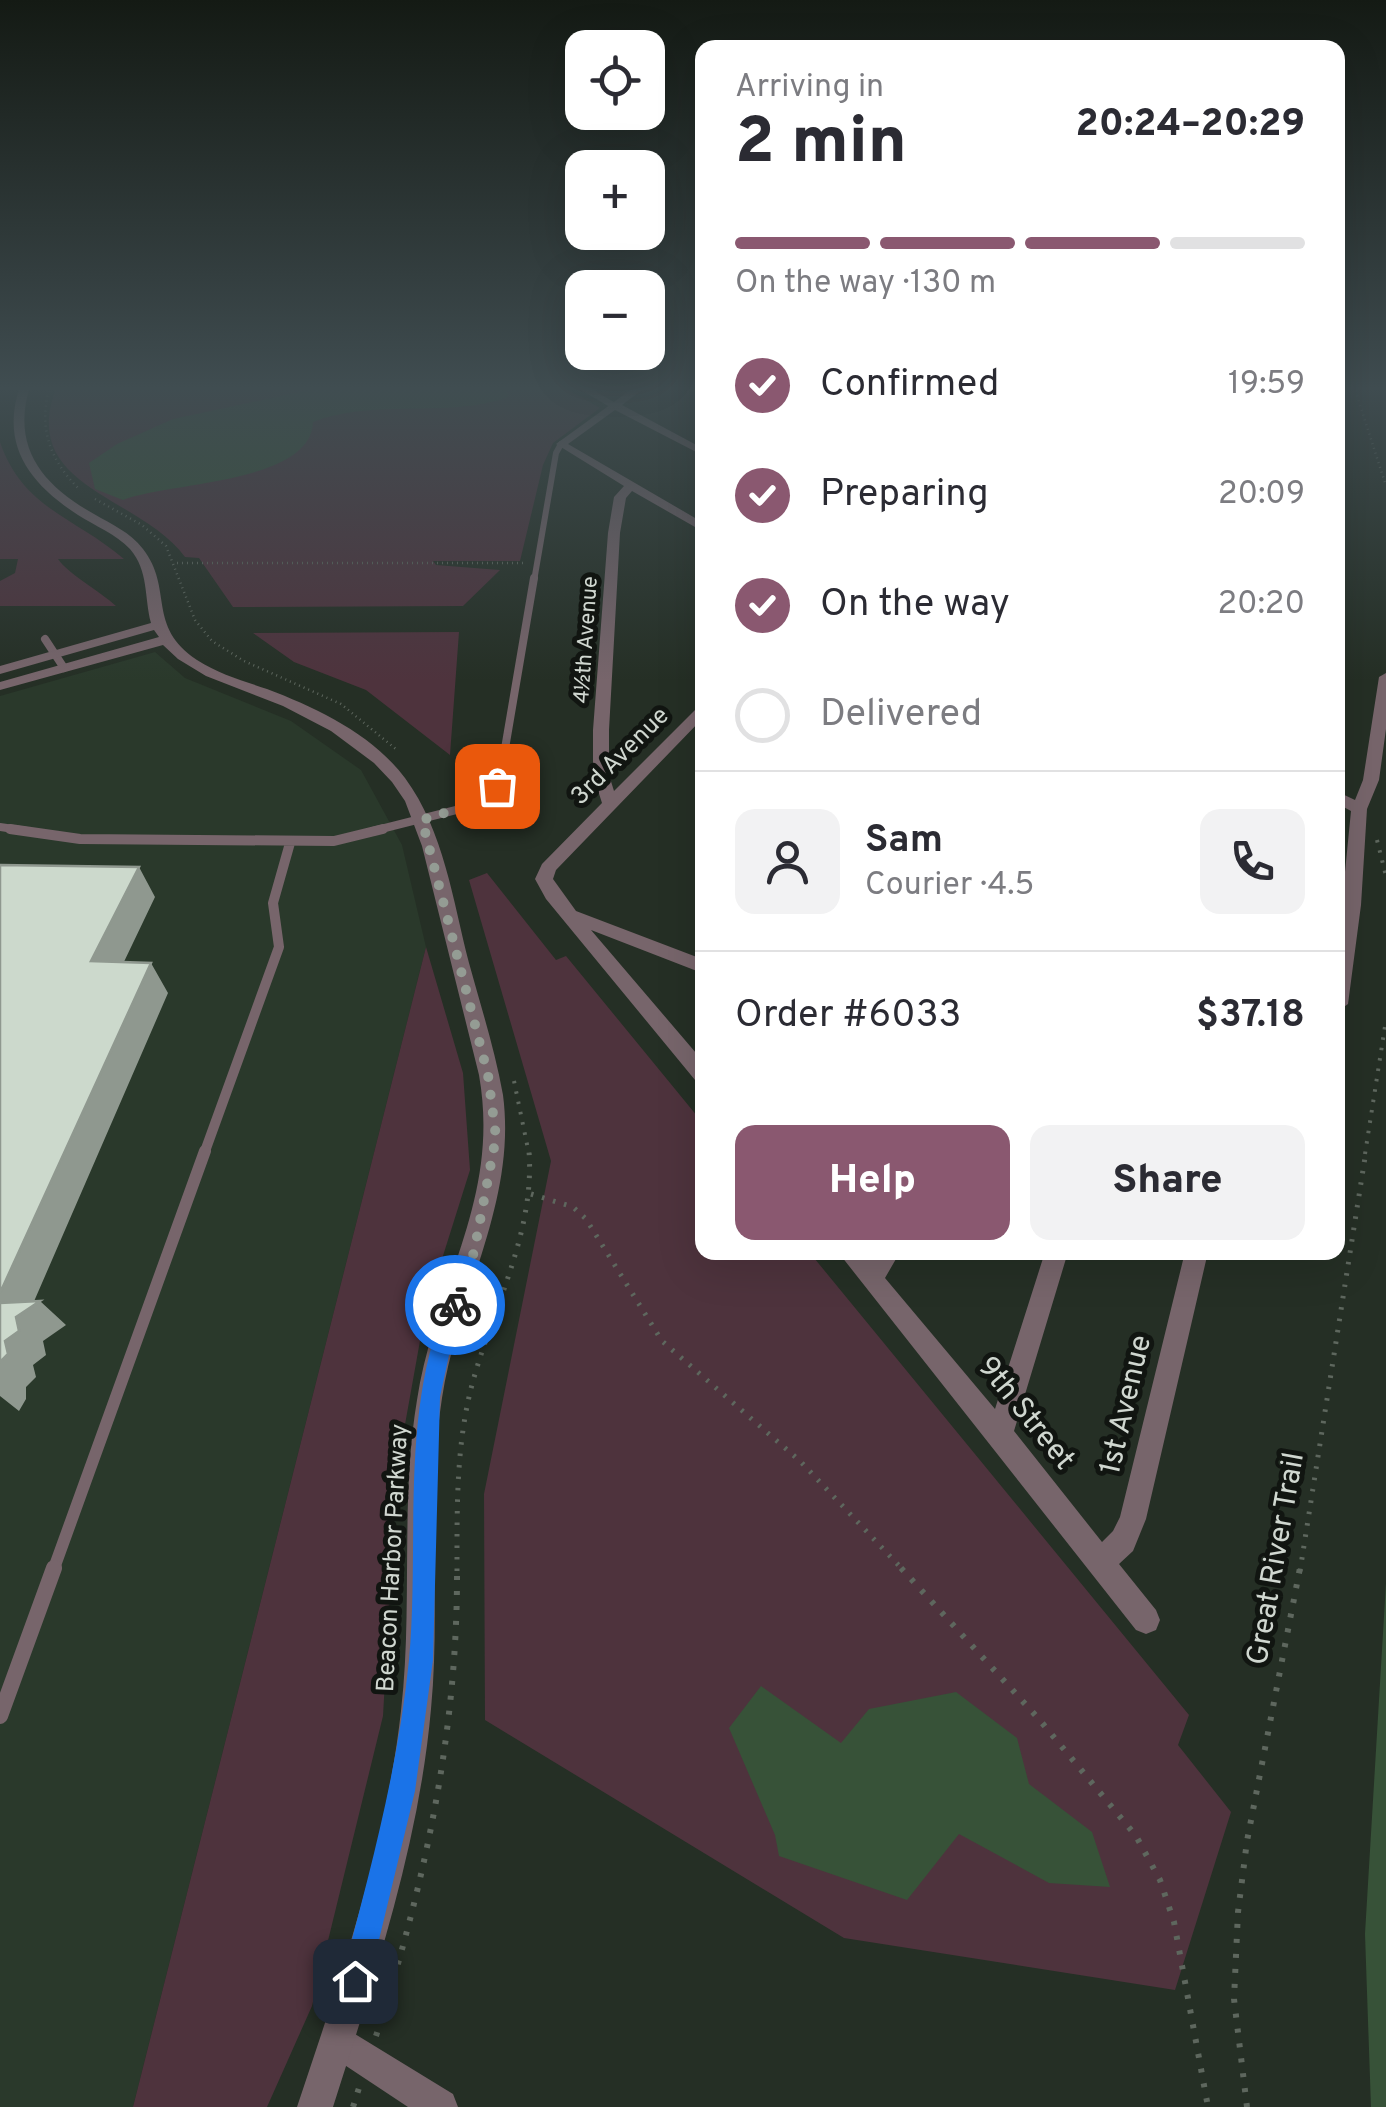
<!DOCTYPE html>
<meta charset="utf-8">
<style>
:root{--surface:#fff;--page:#f2f2f3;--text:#2b2b33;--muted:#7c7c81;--line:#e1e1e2;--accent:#8a5870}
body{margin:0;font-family:Overpass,sans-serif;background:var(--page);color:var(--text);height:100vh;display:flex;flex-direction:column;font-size:38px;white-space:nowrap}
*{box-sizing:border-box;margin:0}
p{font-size:32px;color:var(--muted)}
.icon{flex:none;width:55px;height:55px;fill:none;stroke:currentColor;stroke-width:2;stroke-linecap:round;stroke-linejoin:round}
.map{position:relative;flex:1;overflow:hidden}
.sheet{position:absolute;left:695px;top:40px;width:650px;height:1220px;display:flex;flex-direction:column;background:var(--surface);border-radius:20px;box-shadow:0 10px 40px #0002}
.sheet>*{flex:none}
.controls{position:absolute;left:565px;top:30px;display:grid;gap:20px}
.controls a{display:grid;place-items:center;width:100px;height:100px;border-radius:20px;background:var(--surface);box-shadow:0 10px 40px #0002;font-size:50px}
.pin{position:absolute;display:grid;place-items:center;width:85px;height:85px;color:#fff;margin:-42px;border-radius:20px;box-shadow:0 5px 15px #0006}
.courier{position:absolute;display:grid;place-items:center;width:100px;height:100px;margin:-50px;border:8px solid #1a73e8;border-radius:50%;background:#fff;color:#222;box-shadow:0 2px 12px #0007}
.summary em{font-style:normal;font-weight:800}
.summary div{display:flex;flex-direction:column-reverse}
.summary{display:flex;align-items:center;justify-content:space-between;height:170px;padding:0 40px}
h1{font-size:65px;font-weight:800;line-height:75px}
.bar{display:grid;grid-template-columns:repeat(4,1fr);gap:15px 10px;align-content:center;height:120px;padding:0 40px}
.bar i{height:12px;border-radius:8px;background:var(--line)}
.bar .active{background:var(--accent)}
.bar p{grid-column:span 4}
.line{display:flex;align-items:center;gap:25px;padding:0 40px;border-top:2px solid var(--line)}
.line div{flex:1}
.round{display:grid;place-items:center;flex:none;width:105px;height:105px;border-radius:20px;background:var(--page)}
ol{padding:0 40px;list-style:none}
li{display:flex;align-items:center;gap:30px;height:110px}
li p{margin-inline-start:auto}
li .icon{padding:10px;border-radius:50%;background:var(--accent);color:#fff;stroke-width:4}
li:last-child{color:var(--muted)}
li i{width:55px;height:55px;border:5px solid var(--line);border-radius:50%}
.cta{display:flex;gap:20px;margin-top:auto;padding:20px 40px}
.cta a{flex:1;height:115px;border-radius:20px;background:var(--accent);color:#fff;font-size:40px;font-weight:800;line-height:115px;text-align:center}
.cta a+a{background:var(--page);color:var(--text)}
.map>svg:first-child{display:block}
.built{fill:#2a392b}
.green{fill:#4e333d}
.water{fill:#375238}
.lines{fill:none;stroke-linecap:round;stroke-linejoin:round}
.path-far3{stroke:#5e675e;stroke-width:2.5;stroke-dasharray:1 4;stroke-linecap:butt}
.path-far2{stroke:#5e675e;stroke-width:4;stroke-dasharray:2.5 8;stroke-linecap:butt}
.path-far1{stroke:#5e675e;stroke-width:5;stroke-dasharray:2.5 9;stroke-linecap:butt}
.path{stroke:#5e675e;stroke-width:6;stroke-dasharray:4 11;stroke-linecap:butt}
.service-far4{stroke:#77656b;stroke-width:6}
.service-far3{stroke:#77656b;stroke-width:8}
.service-far2{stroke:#77656b;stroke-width:10}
.service-far1{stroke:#77656b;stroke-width:12}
.service{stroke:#77656b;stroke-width:16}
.minor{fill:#77656b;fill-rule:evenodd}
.tertiary{fill:#77656b;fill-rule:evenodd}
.shaded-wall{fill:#8f988f}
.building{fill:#ccd9cc;stroke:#8f988f;stroke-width:2.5}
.route{fill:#1a73e8}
.done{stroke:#949c94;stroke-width:10;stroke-dasharray:0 18}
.labels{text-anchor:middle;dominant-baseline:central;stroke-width:10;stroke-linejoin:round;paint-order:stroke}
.far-street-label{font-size:22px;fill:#d0d7d0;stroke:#111511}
.street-label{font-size:25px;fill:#d0d7d0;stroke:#111511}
.near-street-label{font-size:30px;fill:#d0d7d0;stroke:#111511}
</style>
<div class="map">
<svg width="1386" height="2107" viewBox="0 0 1386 2107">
<rect width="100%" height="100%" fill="#252f25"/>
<!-- built -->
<path class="built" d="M 155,652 L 185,678 L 291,721 L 361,770 L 402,845 L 426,947 L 133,2107 L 0,2107 L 0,696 Z"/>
<!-- green -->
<path class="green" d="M 57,386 L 561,386 L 600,408 L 553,443 L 543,465 L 520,561 L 433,561 L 436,565 L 500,570 L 463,606 L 233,607 L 199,558 L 185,557 C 140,495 16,488 57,386 Z
M 0,442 C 23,509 75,517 124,559 L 58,559 C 68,574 100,591 116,606 L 0,606 L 0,581 L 15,573 L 18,559 L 0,559 Z
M 459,632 L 450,755 L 366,690 L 294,662 L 253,633 Z
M 487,873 L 556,960 L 566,956 L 702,1122 L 702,1252 L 810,1253 L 1189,1715 L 1178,1745 L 1231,1812 L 1175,1990 L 844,1938 L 485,1720 L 484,1494 L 551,1161 L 469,880 Z
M 426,947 L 463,1073 L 470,1170 L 425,1313 L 397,1469 L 383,1716 L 312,2006 L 267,2107 L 133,2107 Z"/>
<!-- water -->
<path class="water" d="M 327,386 L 506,386 L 508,397 C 448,419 373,398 313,422 C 311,484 168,482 123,500 L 95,489 L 89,463 L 117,444 L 173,419 Z
M 1386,1583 L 1386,2107 L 1371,2107 L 1365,1934 Z
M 761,1686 L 841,1743 L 869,1709 L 956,1692 L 1017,1738 L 1029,1784 L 1092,1832 L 1110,1887 L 1049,1883 L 959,1834 L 907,1900 L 779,1856 L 775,1835 L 729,1728 Z"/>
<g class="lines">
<!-- path-far3 -->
<path class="path-far3" d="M 50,386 C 38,427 49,459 79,489
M 1354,386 L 1386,486
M 95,499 L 142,525 L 166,546 L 195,620 L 212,641 L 244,661 L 341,704 L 397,750
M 177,563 L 523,563"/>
<!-- path-far2 -->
<path class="path-far2" d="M 1377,840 L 1386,876
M 514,1081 L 529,1154
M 1365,1154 L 1386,1020"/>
<!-- path-far1 -->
<path class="path-far1" d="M 531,1194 L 573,1207 L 586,1219 L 662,1341 L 800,1461 L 904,1571
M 457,1571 C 457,1506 456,1443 473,1381 C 494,1305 535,1232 529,1151
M 1300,1571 L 1366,1151"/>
<!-- path -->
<path class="path" d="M 901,1568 L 1038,1718 L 1136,1836 L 1160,1880 L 1174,1922 L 1208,2107
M 376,2036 C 425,1884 458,1729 457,1568
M 353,2107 L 359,2088
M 1247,2107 L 1234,1999 L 1238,1912 L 1247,1841 L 1300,1568"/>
<!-- service-far4 -->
<path class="service-far4" d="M 690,386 L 702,392
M 534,581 L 556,453 L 561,444"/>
<!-- service-far3 -->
<path class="service-far3" d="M 45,639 L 64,668
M 0,827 L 27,831
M 373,831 L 468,807 L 488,797 L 500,778 L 534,578"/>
<!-- service-far2 -->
<path class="service-far2" d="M 10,829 L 80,839 L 334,841 L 383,829
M 204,1154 L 279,947 L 273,903 L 290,843"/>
<!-- service-far1 -->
<path class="service-far1" d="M 53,1571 L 205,1151"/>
<!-- service -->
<path class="service" d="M 0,1716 L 54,1568"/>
<!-- minor -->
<path class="minor" d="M 636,386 L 647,386 L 622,405 L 702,448 L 702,455 L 615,410 L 568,444 L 702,522 L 702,531 L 632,491 L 626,498 L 620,533 L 609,730 L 609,775 L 614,791 L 697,708 L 702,707 L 702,719 L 556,870 L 553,879 L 576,911 L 702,959 L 702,973 L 591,930 L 702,1060 L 702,1082 L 695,1080 L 546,899 L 535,879 L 542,864 L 602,803 L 593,775 L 593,730 L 608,533 L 614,497 L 624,486 L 556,444 Z
M 1386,673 L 1386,729 L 1379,780 L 1367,809 L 1361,905 L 1348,1004 L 1338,1011 L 1338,943 L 1351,811 L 1338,804 L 1338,792 L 1355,800 L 1363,780 L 1379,677 Z
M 838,1252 L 864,1252 L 870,1260 L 876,1252 L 900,1252 L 885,1278 L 995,1409 L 1045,1252 L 1068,1252 L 1014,1431 L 1102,1542 L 1113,1531 L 1120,1517 L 1185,1252 L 1208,1252 L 1146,1519 L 1133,1551 L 1119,1564 L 1156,1610 L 1160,1620 L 1156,1630 L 1146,1634 L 1136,1630 Z
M 337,2023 L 453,2094 L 458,2107 L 408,2107 L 325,2052 L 320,2040 L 325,2028 Z"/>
<!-- tertiary -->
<path class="tertiary" d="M 20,386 L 30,386 C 11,447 42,485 94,514 C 111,524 130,532 143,549 C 174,589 146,626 197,660 C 219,674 243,681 267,689 C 317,708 372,734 405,778 C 444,831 453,901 469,963 C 481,1007 495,1050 503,1095 C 517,1202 458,1294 442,1398 C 426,1500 441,1606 431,1709 C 419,1845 374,1978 333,2107 L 297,2107 C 340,1978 386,1847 401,1711 C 413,1608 400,1502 417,1400 C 435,1283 501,1200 479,1075 L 422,846 L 405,801 L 392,782 L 374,763 L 331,731 L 283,706 L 206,676 L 178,659 L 163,645 L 0,690 L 0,682 L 159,637 L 154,630 L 0,674 L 0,666 L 151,623 C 144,597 149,571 130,549 C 116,534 95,526 78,515 C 29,483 0,445 20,386 Z
M 574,386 L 586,386 L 619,405 L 610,407 Z"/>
</g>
<!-- shaded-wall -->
<path class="shaded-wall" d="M 139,867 L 155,897 L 110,991 L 91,961 Z
M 151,963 L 168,993 L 32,1306 L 40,1301 L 66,1325 L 43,1341 L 46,1355 L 33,1365 L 36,1377 L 26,1387 L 26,1399 L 19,1411 L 0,1396 L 0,1293 Z"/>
<!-- building -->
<path class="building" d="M 0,865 L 139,867 L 91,961 L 151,963 L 0,1293 Z
M 40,1301 L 16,1317 L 19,1331 L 5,1341 L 8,1354 L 0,1362 L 0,1303 Z"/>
<!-- sky -->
<linearGradient id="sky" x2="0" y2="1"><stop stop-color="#141a14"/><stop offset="0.57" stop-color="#404d51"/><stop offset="1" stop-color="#404d51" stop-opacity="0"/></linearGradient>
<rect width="1386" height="681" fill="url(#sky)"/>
<!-- route -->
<path class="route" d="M 455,1296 L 465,1305 L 451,1346 L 440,1397 L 433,1660 L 415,1791 L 369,1981 L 365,1991 L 355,1995 L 345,1991 L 341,1981 C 369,1875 398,1770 409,1660 C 420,1540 399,1412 448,1299 Z"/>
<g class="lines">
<!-- done -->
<path class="done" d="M 455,1305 L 474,1252 L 496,1137 L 488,1075 L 422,820 L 480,802 L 497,786"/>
</g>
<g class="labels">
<!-- far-street labels -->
<g class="far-street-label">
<text transform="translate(587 640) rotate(-86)">4½th Avenue</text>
</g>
<!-- street labels -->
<g class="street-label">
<text transform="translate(621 757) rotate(-45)">3rd Avenue</text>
<text transform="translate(394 1558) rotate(-87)">Beacon Harbor Parkway</text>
</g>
<!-- near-street labels -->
<g class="near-street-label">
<text transform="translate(1127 1405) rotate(-77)">1st Avenue</text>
<text transform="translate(1025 1414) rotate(51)">9th Street</text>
<text transform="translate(1277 1559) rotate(-80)">Great River Trail</text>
</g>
</g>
</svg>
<div class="controls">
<a><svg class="icon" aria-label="locate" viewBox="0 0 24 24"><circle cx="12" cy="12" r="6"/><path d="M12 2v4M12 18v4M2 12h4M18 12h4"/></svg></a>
<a>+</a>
<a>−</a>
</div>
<div class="pin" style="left:497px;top:786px;background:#ea580c"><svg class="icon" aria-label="bag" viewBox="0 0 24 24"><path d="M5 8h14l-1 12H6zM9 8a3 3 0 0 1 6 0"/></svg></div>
<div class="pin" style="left:355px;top:1981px;background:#1f2937"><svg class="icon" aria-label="home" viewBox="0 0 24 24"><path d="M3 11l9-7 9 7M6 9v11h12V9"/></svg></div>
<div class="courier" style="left:455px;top:1305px"><svg class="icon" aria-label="bike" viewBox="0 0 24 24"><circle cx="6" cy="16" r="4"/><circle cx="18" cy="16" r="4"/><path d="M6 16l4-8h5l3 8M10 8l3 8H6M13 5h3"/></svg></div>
<section class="sheet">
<div class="summary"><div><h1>2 min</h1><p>Arriving in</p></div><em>20:24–20:29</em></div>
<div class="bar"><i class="active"></i><i class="active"></i><i class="active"></i><i></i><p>On the way · 130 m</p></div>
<ol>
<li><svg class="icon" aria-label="check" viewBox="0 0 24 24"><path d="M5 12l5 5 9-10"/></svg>Confirmed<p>19:59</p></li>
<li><svg class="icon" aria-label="check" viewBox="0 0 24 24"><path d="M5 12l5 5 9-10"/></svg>Preparing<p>20:09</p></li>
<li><svg class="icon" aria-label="check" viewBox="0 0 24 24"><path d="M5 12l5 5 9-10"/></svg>On the way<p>20:20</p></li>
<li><i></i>Delivered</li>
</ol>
<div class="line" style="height:180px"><a class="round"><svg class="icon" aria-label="person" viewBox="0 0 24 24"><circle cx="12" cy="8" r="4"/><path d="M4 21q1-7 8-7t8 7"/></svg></a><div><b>Sam</b><p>Courier · 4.5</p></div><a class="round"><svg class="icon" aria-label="phone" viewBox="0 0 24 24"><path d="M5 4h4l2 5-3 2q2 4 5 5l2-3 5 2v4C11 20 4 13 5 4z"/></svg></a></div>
<div class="line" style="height:130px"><div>Order #6033</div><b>$37.18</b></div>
<div class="cta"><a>Help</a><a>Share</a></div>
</section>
</div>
